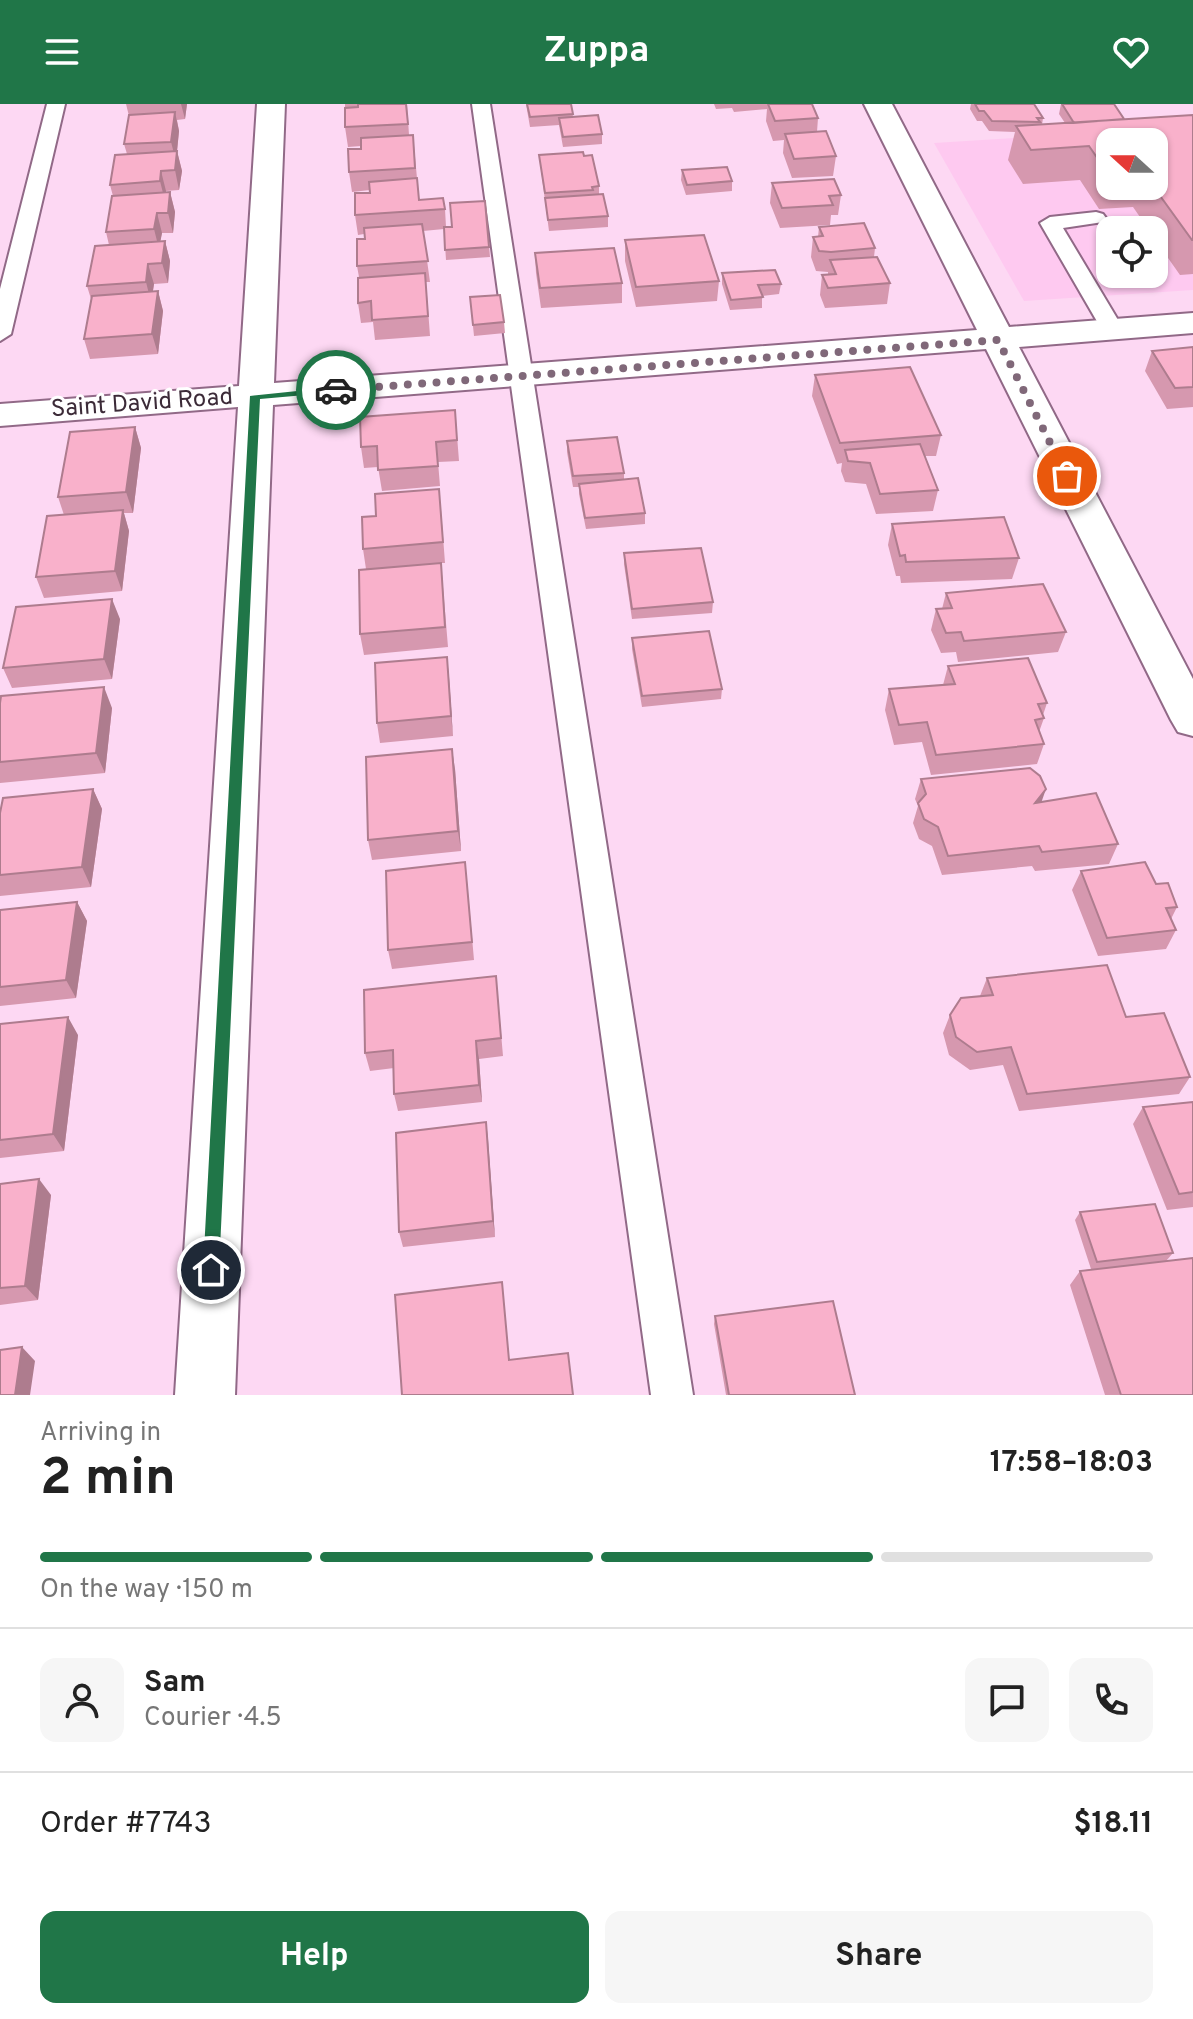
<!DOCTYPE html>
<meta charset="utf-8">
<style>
:root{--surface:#fff;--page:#f6f6f6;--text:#222;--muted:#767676;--line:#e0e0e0;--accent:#207648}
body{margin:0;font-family:Overpass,sans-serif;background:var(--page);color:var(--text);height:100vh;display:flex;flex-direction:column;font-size:30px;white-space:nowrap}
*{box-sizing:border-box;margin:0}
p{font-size:26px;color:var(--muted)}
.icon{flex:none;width:44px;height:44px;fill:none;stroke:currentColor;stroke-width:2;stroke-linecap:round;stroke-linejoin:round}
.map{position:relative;height:1291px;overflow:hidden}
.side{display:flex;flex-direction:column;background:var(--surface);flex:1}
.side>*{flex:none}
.needle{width:52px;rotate:291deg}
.tools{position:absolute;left:1096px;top:24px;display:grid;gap:16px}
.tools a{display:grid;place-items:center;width:72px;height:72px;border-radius:16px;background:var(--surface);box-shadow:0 2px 6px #0004;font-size:40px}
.pin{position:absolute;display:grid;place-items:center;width:68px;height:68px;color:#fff;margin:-34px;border:4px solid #fff;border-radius:50%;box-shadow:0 2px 8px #0007}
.courier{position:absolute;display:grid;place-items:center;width:80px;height:80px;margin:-40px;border:6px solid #207648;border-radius:50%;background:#fff;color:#222;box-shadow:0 2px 10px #0007}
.overview em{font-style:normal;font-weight:700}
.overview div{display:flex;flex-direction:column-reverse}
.overview{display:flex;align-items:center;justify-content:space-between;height:136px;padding:0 40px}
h1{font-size:52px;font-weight:700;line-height:60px}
.bar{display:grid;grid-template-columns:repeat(4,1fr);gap:12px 8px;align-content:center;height:96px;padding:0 40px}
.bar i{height:10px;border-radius:6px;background:var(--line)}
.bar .selected{background:var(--accent)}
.bar p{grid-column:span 4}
.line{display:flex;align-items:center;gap:20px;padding:0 40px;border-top:2px solid var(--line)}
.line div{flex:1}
.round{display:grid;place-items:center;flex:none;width:84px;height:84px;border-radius:16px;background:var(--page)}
.button{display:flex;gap:16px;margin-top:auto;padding:16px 40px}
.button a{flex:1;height:92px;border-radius:16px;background:var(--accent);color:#fff;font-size:32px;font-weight:700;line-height:92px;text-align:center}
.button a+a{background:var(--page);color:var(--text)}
header{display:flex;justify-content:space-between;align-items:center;height:104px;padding:0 40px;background:var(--accent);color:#fff;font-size:36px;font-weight:700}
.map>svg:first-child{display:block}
.built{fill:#fec9f0;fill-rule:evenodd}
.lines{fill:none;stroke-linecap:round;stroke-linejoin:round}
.service-casing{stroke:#916987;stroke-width:4}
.minor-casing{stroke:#916987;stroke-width:4}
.service{fill:#fff;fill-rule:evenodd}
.minor{fill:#fff;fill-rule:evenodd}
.wall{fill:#d698af;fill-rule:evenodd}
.shaded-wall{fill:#ae7c8e}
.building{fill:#f9b1cb;stroke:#ae7c8e;stroke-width:2}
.route{fill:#207648}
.done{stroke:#806879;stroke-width:8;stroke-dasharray:0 14.4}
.labels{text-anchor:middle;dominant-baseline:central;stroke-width:6;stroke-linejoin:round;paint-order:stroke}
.far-street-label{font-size:24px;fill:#3c2b38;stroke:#fff}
</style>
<header><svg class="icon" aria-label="menu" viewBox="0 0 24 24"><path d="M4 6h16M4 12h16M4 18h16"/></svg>Zuppa<svg class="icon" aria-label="heart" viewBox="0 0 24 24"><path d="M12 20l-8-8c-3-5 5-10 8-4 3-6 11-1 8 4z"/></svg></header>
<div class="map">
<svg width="1193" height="1291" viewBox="0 0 1193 1291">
<rect width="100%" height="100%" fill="#fdd8f3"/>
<!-- built -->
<path class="built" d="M 1193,23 L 1193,186 L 1024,197 L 934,39 ZM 1110,38 L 1154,38 L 1154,82 L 1110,82 ZM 1110,126 L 1154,126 L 1154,170 L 1110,170 Z"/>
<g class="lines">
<defs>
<path id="service" d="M 47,0 L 65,0 L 11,230 L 0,237 L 0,185 Z
M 472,0 L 490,0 L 693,1291 L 651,1291 Z
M 1096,108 L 1103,110 L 1106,114 L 1103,118 L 1063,124 L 1124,226 L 1113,233 L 1102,226 L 1040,119 L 1050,113 Z"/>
<path id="minor" d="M 257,0 L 285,0 L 274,279 L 977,226 L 864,0 L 892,0 L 1009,223 L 1193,209 L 1193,229 L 1019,243 L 1193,575 L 1193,632 L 1178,628 L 1171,616 L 986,245 L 273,301 L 235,1291 L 175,1291 L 238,303 L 0,322 L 0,300 L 239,282 Z"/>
</defs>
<!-- service casing -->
<use href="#service" class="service-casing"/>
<!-- minor casing -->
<use href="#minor" class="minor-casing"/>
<!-- service -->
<use href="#service" class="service"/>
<!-- minor -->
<use href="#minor" class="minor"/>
</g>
<!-- wall -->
<path class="wall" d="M 126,0 L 187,0 L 185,15 L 177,16 L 179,27 L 177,47 L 182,67 L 179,86 L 166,87 L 166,88 L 170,88 L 175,108 L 173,129 L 162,129 L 160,137 L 165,137 L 170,157 L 168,179 L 154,180 L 153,187 L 158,187 L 163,207 L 158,250 L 90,255 L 84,235 L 91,195 L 87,182 L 109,141 L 106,128 L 113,92 L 110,81 L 127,50 L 124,40 L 129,12 Z
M 345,0 L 407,0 L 409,31 L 413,31 L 419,96 L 445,105 L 446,123 L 452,123 L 485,97 L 490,153 L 446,156 L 444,125 L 423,127 L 430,178 L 426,178 L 430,232 L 375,236 L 373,218 L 361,219 L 358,199 L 359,173 L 357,162 L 365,135 L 364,130 L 358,131 L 355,111 L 370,89 L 370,86 L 352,88 L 349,68 L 361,45 L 361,42 L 348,43 L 345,23 Z
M 526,0 L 571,0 L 573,13 L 602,30 L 602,40 L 563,43 L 559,21 L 530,23 Z
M 714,0 L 812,0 L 818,14 L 817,28 L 836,52 L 833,72 L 792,74 L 783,49 L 784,36 L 773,37 L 766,17 L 767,5 L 734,8 L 732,4 L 716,5 Z
M 971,0 L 1034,0 L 1043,14 L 1042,21 L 1065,19 L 1059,10 L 1061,0 L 1124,15 L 1193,11 L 1193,170 L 1180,171 L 1154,134 L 1154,126 L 1149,126 L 1133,103 L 1099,105 L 1080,76 L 1023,80 L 1008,56 L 1015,28 L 989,27 L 982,17 L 977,17 L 970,5 ZM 1110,38 L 1154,38 L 1154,82 L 1110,82 Z
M 539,51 L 584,52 L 599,82 L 599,90 L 608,112 L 608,123 L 549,127 Z
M 682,66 L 732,77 L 732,87 L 686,91 L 681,76 Z
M 772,79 L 841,91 L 838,111 L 831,111 L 830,121 L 780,124 L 770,99 Z
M 819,123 L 875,144 L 874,153 L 890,179 L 887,200 L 825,204 L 820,191 L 822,171 L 828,170 L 828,168 L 816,167 L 811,153 L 813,133 L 818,133 Z
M 625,136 L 719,177 L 717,197 L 636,203 L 625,157 Z
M 535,149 L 622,179 L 622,199 L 541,204 L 536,169 Z
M 722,169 L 781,180 L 779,190 L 762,192 L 762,204 L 730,206 L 722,180 Z
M 470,193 L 504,218 L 505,229 L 474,232 Z
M 1193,243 L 1193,303 L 1167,305 L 1145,267 L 1152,247 Z
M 815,271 L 941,331 L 936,352 L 925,352 L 938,386 L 933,407 L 876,410 L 866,380 L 845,378 L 841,367 L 842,359 L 837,360 L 812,292 Z
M 455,306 L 459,357 L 438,358 L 440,382 L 382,387 L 378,363 L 364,364 L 361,343 Z
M 135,323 L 141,344 L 133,409 L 124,409 L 129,427 L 122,487 L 44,494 L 36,473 L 64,411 L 58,393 Z
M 567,337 L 624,369 L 624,376 L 645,409 L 645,420 L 586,425 L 579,390 L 579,383 L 573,383 L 567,348 Z
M 441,406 L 445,459 L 441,459 L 448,543 L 364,551 L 360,530 L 366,465 L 363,445 Z
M 892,420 L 1019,454 L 1012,475 L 901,479 L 900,472 L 896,472 L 888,441 Z
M 624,449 L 713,498 L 712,509 L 632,515 L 624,460 Z
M 946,489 L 1066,528 L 1058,548 L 958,558 L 956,548 L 941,549 L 931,526 L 936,505 L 942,505 Z
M 120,515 L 112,575 L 12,584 L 3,564 Z
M 632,534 L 722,585 L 721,595 L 642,603 L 632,545 Z
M 447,553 L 453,632 L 380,639 L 377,619 Z
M 948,562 L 1047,599 L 1043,611 L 1044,614 L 1039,628 L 1044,640 L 1037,660 L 931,671 L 922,638 L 894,641 L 885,606 L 889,585 L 943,581 Z
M 0,599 L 112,604 L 105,669 L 0,679 Z
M 455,665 L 461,747 L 372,756 L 368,736 Z
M 921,675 L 1042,698 L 1118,740 L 1109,760 L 1035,767 L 1032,762 L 942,771 L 932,742 L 919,735 L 913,719 L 918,702 L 915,695 Z
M 93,685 L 102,705 L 91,783 L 0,792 L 0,771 Z
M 1081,767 L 1156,780 L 1177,803 L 1171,815 L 1176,826 L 1166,845 L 1098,852 L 1072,786 Z
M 467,777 L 474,856 L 392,865 L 388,846 Z
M 77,798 L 87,817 L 76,894 L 0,902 L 0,806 Z
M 496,872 L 503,952 L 479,955 L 482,998 L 398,1007 L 394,990 L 394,964 L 370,967 L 365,949 Z
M 987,874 L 1126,913 L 1190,973 L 1179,990 L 1019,1007 L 1003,961 L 970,966 L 949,951 L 943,929 L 950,911 L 980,892 Z
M 0,920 L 78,931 L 64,1047 L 0,1054 Z
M 1193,998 L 1193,1103 L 1167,1106 L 1133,1020 L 1143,1003 Z
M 486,1018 L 495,1133 L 403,1143 L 399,1128 Z
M 0,1080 L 51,1091 L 38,1196 L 0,1201 Z
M 1080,1108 L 1173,1149 L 1166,1157 L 1193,1291 L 1105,1291 L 1070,1181 L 1080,1167 L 1091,1165 L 1075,1116 Z
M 715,1212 L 855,1291 L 726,1291 L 714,1220 Z"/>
<!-- shaded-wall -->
<path class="shaded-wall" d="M 181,0 L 187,0 L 185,15 Z
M 175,8 L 179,27 L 176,57 L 171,38 Z
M 177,47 L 182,67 L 179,86 L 175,66 Z
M 161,67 L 166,87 L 165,97 L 160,77 Z
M 170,88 L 175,108 L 173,129 L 168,109 Z
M 157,109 L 162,129 L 159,145 L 154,125 Z
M 165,137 L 170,157 L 168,179 L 162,159 Z
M 148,160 L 154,180 L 151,198 L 146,178 Z
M 158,187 L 163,207 L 158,250 L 152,230 Z
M 135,323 L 141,344 L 133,409 L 126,388 Z
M 123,406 L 129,427 L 122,487 L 115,467 Z
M 112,495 L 120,515 L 112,575 L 104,555 Z
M 447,553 L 449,573 L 453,632 L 451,612 Z
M 104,583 L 112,604 L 105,669 L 96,649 Z
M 452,645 L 455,665 L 461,747 L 458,727 Z
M 93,685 L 102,705 L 91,783 L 82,763 Z
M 1046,685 L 1039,705 L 1035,699 Z
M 77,798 L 87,817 L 76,894 L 66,876 Z
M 68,913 L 78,931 L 64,1047 L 53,1030 Z
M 476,937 L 479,955 L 482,998 L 479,981 Z
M 486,1018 L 488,1035 L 495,1133 L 493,1117 Z
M 39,1075 L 51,1091 L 38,1196 L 25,1182 Z
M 22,1243 L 35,1257 L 30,1291 L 15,1291 Z"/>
<!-- building -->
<path class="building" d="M 358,0 L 406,0 L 408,20 L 345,23 L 345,4 L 358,3 Z
M 527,0 L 571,0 L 573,10 L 530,13 Z
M 768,0 L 812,0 L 818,14 L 775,17 Z
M 975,0 L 1034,0 L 1043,14 L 1037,14 L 1040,18 L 992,17 L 984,7 L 979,7 Z
M 1062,0 L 1114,0 L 1124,15 L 1074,19 Z
M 175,8 L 171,38 L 124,40 L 129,11 Z
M 598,11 L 602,30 L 563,33 L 559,14 Z
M 1193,11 L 1193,136 L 1192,136 L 1153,82 L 1154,82 L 1154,38 L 1110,38 L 1110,71 L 1109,71 L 1089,42 L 1031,46 L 1016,22 Z
M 826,27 L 836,52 L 794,55 L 785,30 Z
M 413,31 L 415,64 L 349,68 L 348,45 L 361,45 L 361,34 Z
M 177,47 L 175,66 L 161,67 L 160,77 L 110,81 L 115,51 Z
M 583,48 L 584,52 L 592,51 L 599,82 L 592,83 L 593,86 L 545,89 L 539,51 Z
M 727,63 L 732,77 L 687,81 L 682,66 Z
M 417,74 L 419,96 L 443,94 L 445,105 L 355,111 L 355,89 L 370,89 L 369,78 Z
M 834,75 L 841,91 L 829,92 L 833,101 L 782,104 L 772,79 Z
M 170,88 L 168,109 L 157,109 L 154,125 L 106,128 L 112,92 Z
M 603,90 L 608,112 L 548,116 L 545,94 Z
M 485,97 L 489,143 L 445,146 L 444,123 L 452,123 L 450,99 Z
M 864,119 L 875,144 L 831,148 L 819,147 L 813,133 L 823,132 L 819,123 Z
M 422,120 L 428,157 L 357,162 L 357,135 L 365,135 L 364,124 Z
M 704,131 L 719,177 L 636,183 L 625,136 Z
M 165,137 L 162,159 L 148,160 L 146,178 L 87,182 L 95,142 Z
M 614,144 L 622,179 L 540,184 L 535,149 Z
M 877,153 L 890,179 L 828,184 L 822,171 L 836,170 L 830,156 Z
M 775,166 L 781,180 L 758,181 L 763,193 L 731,196 L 722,169 Z
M 425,169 L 428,212 L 372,216 L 371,197 L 358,199 L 358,174 Z
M 158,187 L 152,230 L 84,235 L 92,192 Z
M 500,191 L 504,218 L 473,221 L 470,193 Z
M 1193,243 L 1193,283 L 1175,284 L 1152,247 Z
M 910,263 L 941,331 L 840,339 L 815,271 Z
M 455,306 L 457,336 L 436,338 L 438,362 L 378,366 L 377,342 L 361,343 L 360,313 Z
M 135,323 L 126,388 L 58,393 L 70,328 Z
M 617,333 L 624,369 L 573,372 L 567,337 Z
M 920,340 L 938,386 L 880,390 L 870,359 L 848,357 L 845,346 Z
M 638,374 L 645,409 L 585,414 L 579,380 Z
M 439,385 L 443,438 L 363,445 L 362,413 L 376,412 L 375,390 Z
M 123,406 L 115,467 L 36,473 L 47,412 Z
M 1004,413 L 1019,454 L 906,458 L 905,451 L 900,452 L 892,420 Z
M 701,444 L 713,498 L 632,505 L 624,449 Z
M 441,459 L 445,523 L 360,530 L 359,466 Z
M 1043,480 L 1066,528 L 964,537 L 961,528 L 946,529 L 936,505 L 952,504 L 946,489 Z
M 112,495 L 104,555 L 3,564 L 16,503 Z
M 709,527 L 722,585 L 642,592 L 632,534 Z
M 447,553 L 451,612 L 377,619 L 375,559 Z
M 1028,554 L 1047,599 L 1038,600 L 1044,614 L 1035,616 L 1044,640 L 936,651 L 927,618 L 899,621 L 889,585 L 955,580 L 948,562 Z
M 104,583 L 96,649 L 0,658 L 0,599 L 1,592 Z
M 452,645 L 458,727 L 368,736 L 366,653 Z
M 1030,664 L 1040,672 L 1046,685 L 1035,699 L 1096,689 L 1118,740 L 1042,748 L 1039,742 L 948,752 L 938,723 L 924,715 L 918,699 L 926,690 L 921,675 Z
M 93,685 L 82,763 L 0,771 L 0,709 L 3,694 Z
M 465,758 L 472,838 L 388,846 L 386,767 Z
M 1145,758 L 1156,780 L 1168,779 L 1177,803 L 1166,804 L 1176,826 L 1107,834 L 1081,767 Z
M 77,798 L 66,876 L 0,883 L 0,806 Z
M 1107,861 L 1126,913 L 1164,909 L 1190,973 L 1027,990 L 1011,943 L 977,948 L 956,933 L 950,911 L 961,894 L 993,891 L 987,874 Z
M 496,872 L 501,934 L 476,937 L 479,981 L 394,990 L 393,946 L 365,949 L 364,886 Z
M 68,913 L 53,1030 L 0,1036 L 0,920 Z
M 1193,998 L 1193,1088 L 1179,1090 L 1143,1003 Z
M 486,1018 L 493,1117 L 399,1128 L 396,1029 Z
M 39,1075 L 25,1182 L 0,1184 L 0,1080 Z
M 1155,1100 L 1173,1149 L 1097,1158 L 1080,1108 Z
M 1193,1154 L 1193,1291 L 1121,1291 L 1080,1167 Z
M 502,1178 L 509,1256 L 568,1249 L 573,1291 L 402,1291 L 395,1191 Z
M 833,1197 L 855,1291 L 729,1291 L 715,1212 Z
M 22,1243 L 15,1291 L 0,1291 L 0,1246 Z"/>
<!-- route -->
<path class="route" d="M 336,283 L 339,288 L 260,295 L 219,1166 L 211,1174 L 203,1166 L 250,292 Z"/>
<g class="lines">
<!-- done -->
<path class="done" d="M 336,286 L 998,236 L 1067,372"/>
</g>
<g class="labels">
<!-- far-street labels -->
<g class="far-street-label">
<text transform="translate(142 300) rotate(-4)">Saint David Road</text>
</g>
</g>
</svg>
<div class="tools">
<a><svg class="needle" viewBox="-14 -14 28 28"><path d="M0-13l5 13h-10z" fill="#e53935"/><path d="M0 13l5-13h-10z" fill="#767676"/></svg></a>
<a><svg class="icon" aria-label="locate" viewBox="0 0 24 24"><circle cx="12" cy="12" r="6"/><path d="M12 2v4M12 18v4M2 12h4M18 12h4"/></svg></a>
</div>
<div class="pin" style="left:1067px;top:372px;background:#ea580c"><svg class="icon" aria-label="bag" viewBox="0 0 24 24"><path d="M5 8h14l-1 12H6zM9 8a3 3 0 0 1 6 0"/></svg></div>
<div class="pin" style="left:211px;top:1166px;background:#1f2937"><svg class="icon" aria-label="home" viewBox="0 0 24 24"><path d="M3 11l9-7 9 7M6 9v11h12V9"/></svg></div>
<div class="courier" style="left:336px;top:286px"><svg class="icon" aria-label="car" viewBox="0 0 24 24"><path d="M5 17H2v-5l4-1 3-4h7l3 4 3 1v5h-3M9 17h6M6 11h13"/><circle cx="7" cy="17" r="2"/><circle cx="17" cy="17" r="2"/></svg></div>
</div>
<section class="side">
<div class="overview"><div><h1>2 min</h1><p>Arriving in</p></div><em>17:58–18:03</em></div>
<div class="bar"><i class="selected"></i><i class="selected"></i><i class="selected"></i><i></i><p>On the way · 150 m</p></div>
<div class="line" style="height:144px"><a class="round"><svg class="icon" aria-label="person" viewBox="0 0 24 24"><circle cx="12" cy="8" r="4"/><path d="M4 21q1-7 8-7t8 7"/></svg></a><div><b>Sam</b><p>Courier · 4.5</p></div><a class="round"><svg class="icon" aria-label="chat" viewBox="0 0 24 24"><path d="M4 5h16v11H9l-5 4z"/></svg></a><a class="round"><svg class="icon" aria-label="phone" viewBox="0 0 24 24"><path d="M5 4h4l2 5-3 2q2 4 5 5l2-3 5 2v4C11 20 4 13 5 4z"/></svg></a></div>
<div class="line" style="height:104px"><div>Order #7743</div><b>$18.11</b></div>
<div class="button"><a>Help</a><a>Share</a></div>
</section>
